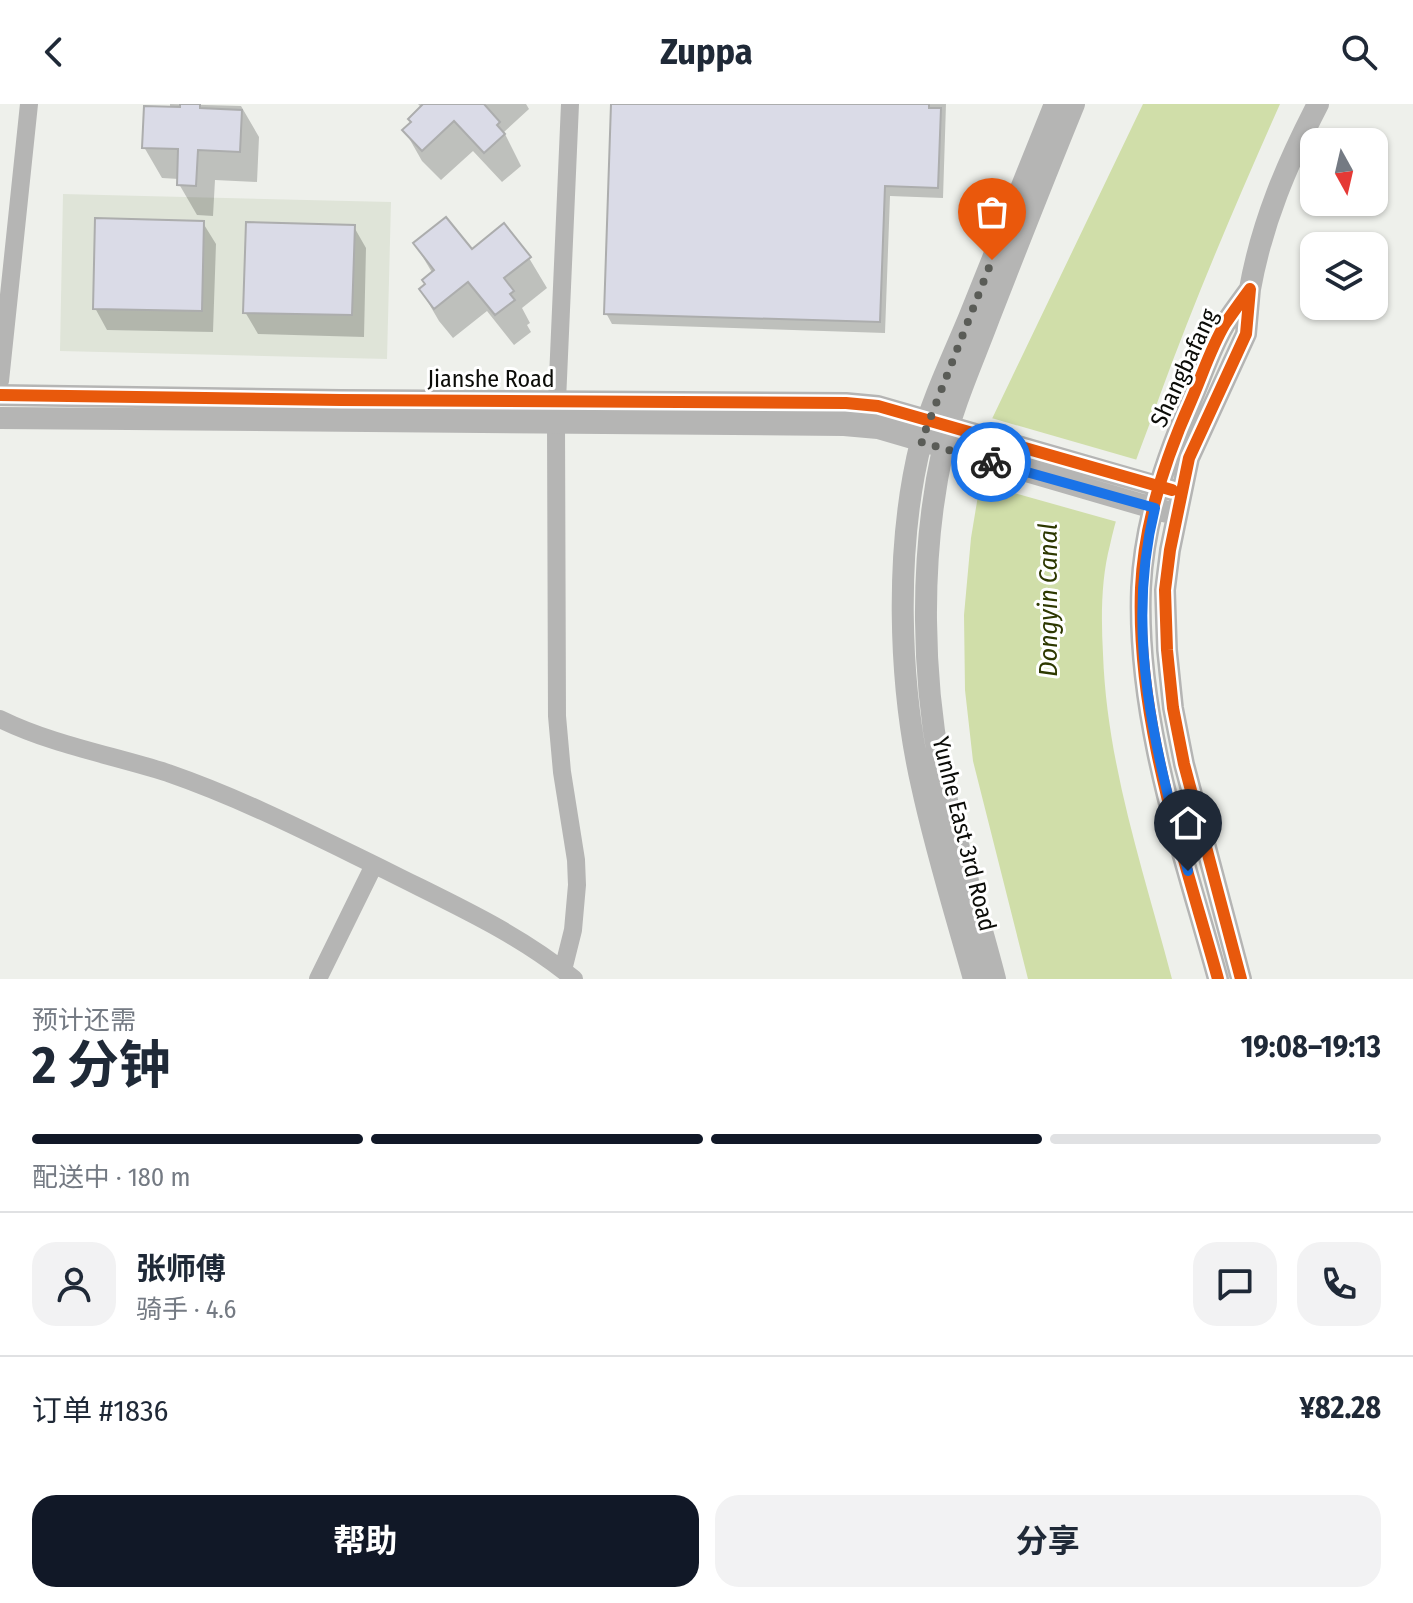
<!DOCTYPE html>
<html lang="zh">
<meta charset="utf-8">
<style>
:root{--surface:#fff;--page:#f2f2f3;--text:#1f2937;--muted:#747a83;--line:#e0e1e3;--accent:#111827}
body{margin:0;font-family:"Fira Sans Condensed","Noto Sans SC",sans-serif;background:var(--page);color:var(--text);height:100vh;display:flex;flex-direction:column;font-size:30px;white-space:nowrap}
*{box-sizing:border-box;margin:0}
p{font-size:26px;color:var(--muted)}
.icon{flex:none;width:44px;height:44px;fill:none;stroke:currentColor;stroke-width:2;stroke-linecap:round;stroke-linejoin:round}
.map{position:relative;height:875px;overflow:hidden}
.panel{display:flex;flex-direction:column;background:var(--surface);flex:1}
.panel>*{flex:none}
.needle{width:52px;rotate:172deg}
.tools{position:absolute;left:1300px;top:24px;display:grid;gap:16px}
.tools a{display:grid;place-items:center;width:88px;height:88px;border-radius:16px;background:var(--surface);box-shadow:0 2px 6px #0004;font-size:40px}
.pin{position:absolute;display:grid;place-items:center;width:68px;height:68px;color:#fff;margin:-82px -34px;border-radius:50% 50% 50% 0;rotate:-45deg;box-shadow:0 0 8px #0007}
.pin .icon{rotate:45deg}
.courier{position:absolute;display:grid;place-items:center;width:80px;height:80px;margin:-40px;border:6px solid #1a73e8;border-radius:50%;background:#fff;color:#222;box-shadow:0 2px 10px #0007}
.summary em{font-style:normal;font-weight:700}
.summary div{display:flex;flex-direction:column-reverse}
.summary{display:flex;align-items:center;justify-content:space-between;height:136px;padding:0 32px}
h1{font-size:52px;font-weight:700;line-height:60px}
.bar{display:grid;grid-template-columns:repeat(4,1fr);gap:12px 8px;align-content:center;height:96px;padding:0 32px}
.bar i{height:10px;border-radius:6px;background:var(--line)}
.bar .active{background:var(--accent)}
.bar p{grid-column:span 4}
.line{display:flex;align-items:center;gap:20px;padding:0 32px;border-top:2px solid var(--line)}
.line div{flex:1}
.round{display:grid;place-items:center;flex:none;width:84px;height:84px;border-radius:24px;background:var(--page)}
.button{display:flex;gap:16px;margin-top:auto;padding:16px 32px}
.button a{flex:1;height:92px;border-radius:24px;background:var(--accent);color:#fff;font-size:32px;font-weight:700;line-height:92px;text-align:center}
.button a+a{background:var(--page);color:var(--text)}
header{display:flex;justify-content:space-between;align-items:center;height:104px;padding:0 32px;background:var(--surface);font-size:36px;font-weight:700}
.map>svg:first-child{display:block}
.built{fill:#dfe4d8}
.water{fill:#d0dea9}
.pier{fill:#eef0eb}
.shadow{fill:#0003}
.building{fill:#dadbe7;stroke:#acadad;stroke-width:2}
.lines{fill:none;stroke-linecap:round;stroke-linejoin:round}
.minor{stroke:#b5b5b4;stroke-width:18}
.tertiary{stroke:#b5b5b4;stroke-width:22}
.cycleway-casing{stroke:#fff;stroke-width:17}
.cycleway{stroke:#e8590c;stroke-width:12}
.done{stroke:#5a5c57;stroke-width:8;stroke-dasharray:0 14.4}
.route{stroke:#1a73e8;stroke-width:10}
.labels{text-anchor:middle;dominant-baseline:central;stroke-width:6;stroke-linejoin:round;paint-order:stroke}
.street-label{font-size:24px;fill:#0b0c08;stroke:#fff}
.water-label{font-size:26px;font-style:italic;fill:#2d3800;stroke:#fff}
</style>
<header><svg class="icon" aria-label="back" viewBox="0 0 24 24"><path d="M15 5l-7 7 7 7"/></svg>Zuppa<svg class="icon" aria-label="search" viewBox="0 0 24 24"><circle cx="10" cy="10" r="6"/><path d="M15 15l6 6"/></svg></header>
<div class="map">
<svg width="1413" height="875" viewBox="0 0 1413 875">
<rect width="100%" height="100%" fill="#eef0eb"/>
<!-- built -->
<path class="built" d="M 63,90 L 391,98 L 387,255 L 60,247 Z"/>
<!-- water -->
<path class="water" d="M 1143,0 L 1280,0 C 1237,96 1196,193 1160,291 C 1143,340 1121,390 1110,441 C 1101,475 1101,514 1103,550 C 1107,662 1144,768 1172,875 L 1028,875 L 973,657 L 965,586 L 964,511 L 971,434 L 990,319 Z"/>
<!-- pier -->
<path class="pier" d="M 988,313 L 1141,357 L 1121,419 L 975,378 Z"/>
<!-- shadow -->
<path class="shadow" d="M 170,0 L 241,2 L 259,33 L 257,78 L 215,76 L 213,112 L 197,111 L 179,80 L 179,75 L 162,74 L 144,43 L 170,5 Z
M 418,0 L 526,0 L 529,5 L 504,28 L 521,62 L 502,78 L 473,47 L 441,76 L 422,57 L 405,27 L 422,4 Z
M 613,0 L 946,0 L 943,94 L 890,92 L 885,229 L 612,220 L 606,209 Z
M 203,119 L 216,140 L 213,228 L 107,226 L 95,204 Z
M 354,123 L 366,144 L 364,233 L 258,230 L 245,208 Z
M 415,140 L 529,154 L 547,184 L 522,204 L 530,219 L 527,221 L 531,228 L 514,241 L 487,207 L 453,234 L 439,217 L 421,186 L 433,170 Z"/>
<!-- building -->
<path class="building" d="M 180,0 L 200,0 L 200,4 L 242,6 L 240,48 L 198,46 L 196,82 L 177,81 L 178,45 L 142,44 L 144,2 L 180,3 Z
M 423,0 L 484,0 L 500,18 L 497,21 L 505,30 L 484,49 L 454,17 L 422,47 L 402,26 L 411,18 L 408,15 Z
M 611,0 L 929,0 L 929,4 L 941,4 L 938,84 L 885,82 L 880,218 L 604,210 Z
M 446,113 L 472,145 L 504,119 L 531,153 L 504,174 L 514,187 L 510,190 L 515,196 L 495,211 L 468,178 L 434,205 L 419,185 L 425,180 L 422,176 L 434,166 L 413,139 Z
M 95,114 L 204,117 L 202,207 L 93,205 Z
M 246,118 L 355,121 L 352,211 L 243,209 Z"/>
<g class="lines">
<!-- minor -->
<path class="minor" d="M 0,277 L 29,0
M 0,615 C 53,641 112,651 168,669 C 243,695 313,731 385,766 C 450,799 517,828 574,875
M 563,866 L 573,826 L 577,781 L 576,756 L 562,668 L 557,612 L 556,320 L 570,0
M 318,875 L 374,761"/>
<!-- tertiary -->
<path class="tertiary" d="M 1250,185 C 1262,118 1287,60 1318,0
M 0,291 L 341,296 L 846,299 L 878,302 L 1171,386
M 0,314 L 844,321 L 878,324 L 1167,408
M 974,875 C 956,811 936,747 922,682 C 898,577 895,442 921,338 C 932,296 952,255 969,214 C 998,142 1027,71 1055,0
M 995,875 C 979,813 959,751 945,688 C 921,580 919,453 943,345 C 953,300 973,257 989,214 C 1017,142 1045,71 1074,0
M 1218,875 C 1183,748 1136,617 1141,484 C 1144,419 1165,355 1191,297 C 1202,272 1211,243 1225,220 C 1233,208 1242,196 1250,185 L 1246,230 L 1189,354 L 1170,446 L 1165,486 L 1167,546 L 1173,604 L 1184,660 L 1241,875"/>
<defs>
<path id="cycleway" d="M 0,291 L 341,296 L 846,299 L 878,302 L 1172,386
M 1218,875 C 1183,748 1136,617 1141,484 C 1144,419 1165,355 1191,297 C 1202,272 1211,243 1225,220 C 1233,208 1242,196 1250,185 L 1246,230 L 1189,354 L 1170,446 L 1165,486 L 1167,546 L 1173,604 L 1184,660 L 1241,875"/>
</defs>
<!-- cycleway casing -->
<use href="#cycleway" class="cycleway-casing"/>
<!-- cycleway -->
<use href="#cycleway" class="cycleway"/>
</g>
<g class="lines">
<!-- done -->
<path class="done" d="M 991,358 L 921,338 L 992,156"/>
<!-- route -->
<path class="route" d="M 991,358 L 1155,404 C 1124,528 1155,647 1188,767"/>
</g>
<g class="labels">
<!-- street labels -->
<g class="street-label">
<text transform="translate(1184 264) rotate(-65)">Shangbafang</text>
<text x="491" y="275">Jianshe Road</text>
<text transform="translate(964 730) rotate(76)">Yunhe East 3rd Road</text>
</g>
<!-- water labels -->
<g class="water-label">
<text transform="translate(1048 496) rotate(-90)">Dongyin Canal</text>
</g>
</g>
</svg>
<div class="tools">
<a><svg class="needle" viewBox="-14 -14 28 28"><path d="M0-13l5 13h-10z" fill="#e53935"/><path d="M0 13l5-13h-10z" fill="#747a83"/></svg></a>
<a><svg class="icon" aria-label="layers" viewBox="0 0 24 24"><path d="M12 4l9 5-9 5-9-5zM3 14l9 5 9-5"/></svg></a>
</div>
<div class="pin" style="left:992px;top:156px;background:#ea580c"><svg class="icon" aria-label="bag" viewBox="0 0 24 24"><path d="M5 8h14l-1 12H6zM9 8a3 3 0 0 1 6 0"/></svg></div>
<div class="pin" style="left:1188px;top:767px;background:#1f2937"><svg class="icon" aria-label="home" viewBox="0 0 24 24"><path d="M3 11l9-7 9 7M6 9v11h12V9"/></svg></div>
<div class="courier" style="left:991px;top:358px"><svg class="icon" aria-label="bike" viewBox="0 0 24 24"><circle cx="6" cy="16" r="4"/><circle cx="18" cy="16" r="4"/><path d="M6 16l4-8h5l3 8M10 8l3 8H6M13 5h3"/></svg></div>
</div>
<section class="panel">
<div class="summary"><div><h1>2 分钟</h1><p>预计还需</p></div><em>19:08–19:13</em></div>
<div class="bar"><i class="active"></i><i class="active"></i><i class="active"></i><i></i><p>配送中 · 180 m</p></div>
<div class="line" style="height:144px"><a class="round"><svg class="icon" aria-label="person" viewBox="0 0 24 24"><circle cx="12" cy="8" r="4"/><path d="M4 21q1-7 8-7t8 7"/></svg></a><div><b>张师傅</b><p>骑手 · 4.6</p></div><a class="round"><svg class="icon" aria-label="chat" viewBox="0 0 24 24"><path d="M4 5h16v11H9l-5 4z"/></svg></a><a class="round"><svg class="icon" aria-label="phone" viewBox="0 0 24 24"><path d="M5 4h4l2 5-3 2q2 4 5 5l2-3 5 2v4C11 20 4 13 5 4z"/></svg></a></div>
<div class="line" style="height:104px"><div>订单 #1836</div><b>¥82.28</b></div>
<div class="button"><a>帮助</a><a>分享</a></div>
</section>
